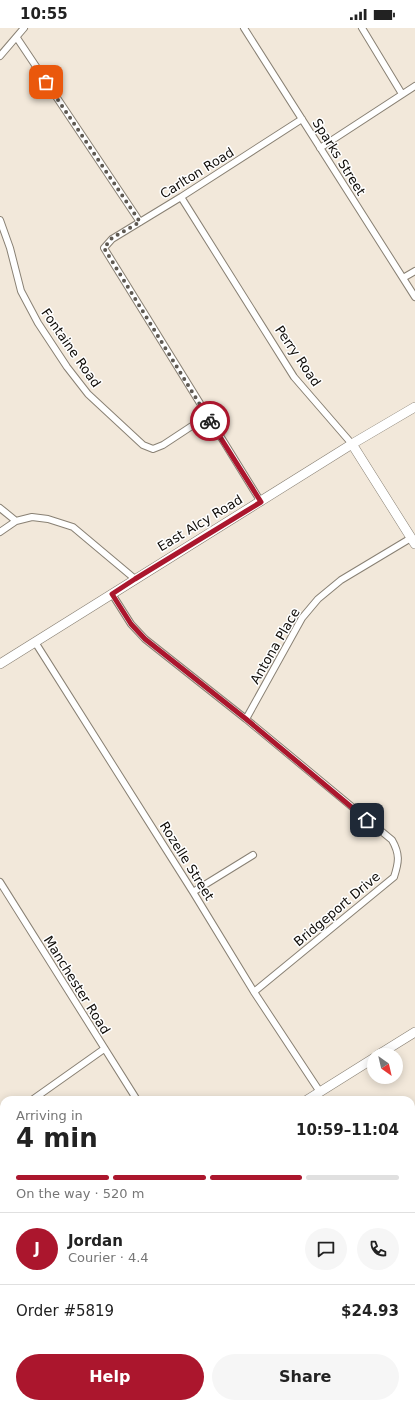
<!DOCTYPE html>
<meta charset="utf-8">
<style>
:root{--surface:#fff;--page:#f6f6f6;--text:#222;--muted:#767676;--line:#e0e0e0;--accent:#ab162d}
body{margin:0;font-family:"DejaVu Sans",sans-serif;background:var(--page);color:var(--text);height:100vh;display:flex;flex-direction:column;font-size:15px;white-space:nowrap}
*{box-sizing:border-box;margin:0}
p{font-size:13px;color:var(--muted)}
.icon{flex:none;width:22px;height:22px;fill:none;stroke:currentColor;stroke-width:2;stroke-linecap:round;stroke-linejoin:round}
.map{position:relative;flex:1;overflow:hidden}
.side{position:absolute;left:0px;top:1068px;width:415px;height:312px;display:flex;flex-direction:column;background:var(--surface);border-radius:12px 12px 0 0;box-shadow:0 2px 10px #0003}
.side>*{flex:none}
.needle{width:26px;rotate:146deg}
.controls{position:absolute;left:367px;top:1020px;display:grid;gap:8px}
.controls a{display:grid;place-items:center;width:36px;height:36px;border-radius:50%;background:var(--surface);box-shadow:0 2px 10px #0003;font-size:20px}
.pin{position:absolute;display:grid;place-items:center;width:34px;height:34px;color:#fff;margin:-17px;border-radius:8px;box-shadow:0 2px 6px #0006}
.courier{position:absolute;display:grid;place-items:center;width:40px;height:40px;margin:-20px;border:3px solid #ab162d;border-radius:50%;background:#fff;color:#222;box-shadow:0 1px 5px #0007}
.summary em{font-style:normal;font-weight:700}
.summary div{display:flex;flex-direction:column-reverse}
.summary{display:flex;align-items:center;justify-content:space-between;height:68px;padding:0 16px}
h1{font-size:26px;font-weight:700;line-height:30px}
.bar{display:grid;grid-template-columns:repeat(4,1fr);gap:6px 4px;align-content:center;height:48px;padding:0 16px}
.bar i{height:5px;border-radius:3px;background:var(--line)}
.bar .selected{background:var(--accent)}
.bar p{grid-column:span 4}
.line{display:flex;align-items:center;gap:10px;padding:0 16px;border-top:1px solid var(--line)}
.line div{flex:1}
.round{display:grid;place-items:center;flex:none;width:42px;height:42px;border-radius:21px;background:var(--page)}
.action{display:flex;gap:8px;margin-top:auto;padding:8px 16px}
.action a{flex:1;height:46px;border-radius:24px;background:var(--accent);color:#fff;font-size:16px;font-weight:700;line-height:46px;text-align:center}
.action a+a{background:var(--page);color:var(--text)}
.status{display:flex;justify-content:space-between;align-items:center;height:28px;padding:0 20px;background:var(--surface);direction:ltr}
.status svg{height:11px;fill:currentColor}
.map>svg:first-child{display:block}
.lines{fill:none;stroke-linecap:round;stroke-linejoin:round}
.street-casing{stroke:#898174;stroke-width:8}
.secondary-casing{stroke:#898174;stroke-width:10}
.street{stroke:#fff;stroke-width:6}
.secondary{stroke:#fff;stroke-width:9}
.done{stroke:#5e5952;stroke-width:4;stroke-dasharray:0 7.2}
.route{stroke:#ab162d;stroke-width:5}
.labels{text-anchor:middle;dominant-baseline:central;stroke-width:3;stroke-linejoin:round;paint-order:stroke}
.street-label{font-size:13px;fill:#0f0c08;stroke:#fff}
</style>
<div class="status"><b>10:55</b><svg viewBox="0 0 49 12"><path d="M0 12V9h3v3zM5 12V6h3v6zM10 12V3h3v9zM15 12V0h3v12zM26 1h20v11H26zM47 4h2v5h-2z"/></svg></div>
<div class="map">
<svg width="415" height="1380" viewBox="0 0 415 1380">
<rect width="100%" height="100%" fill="#f2e8da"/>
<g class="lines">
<defs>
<path id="street" d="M 244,0 L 415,269
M 362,0 L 402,66
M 17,10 L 140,194
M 0,28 L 24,0
M 320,120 L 415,58
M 181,169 L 294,349 L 352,416
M 0,192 L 10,220 L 21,263 L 38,295 L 67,339 L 88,366 L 143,417 L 153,421 L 163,417 L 207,388
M 403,250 L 415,243
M 261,474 L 104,220 L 112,211 L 181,169 L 302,91
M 0,480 L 16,493
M 0,504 L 16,493 L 32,489 L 48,491 L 73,499 L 135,551
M 112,566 L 131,596 L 145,611 L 246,691 L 392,812 C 400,826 399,834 394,849 L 254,964
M 35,614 L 193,864 L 254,964 L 320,1064
M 246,691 L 302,590 L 318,571 L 341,552 L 411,510
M 0,854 L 137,1072
M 193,864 L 253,827
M 32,1072 L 104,1021
M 0,1094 L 4,1091
M 411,1119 L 415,1116
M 411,1267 L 415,1274
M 106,1376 L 107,1380
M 10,1380 L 16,1376"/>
<path id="secondary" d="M 352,416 L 415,516
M 0,636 L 352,416 L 415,379
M 378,1027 L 415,1004
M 307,1072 L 374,1030
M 0,1261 L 4,1258"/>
</defs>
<!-- street casing -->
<use href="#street" class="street-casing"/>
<!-- secondary casing -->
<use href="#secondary" class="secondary-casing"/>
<!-- street -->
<use href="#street" class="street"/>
<!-- secondary -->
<use href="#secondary" class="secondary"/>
</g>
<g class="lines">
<!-- done -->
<path class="done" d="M 46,54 L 140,194 L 112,210 L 104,220 L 210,393"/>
<!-- route -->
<path class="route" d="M 210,393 L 261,474 L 135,551 L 112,566 L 131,596 L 145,611 L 246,691 L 367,792"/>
</g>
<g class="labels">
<!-- street labels -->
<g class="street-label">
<text transform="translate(339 129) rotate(58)">Sparks Street</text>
<text transform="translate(197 145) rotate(-32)">Carlton Road</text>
<text transform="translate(71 320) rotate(55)">Fontaine Road</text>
<text transform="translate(298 328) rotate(56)">Perry Road</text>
<text transform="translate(200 495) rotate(-31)">East Alcy Road</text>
<text transform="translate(275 618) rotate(-60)">Antona Place</text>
<text transform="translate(187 833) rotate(58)">Rozelle Street</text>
<text transform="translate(337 881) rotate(-40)">Bridgeport Drive</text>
<text transform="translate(77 957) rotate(58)">Manchester Road</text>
</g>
</g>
</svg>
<div class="controls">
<a><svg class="needle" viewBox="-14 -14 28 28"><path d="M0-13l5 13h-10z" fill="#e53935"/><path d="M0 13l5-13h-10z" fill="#767676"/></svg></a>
</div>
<div class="pin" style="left:46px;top:54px;background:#ea580c"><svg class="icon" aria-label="bag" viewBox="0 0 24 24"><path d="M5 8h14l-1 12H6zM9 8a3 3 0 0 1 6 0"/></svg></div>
<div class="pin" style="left:367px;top:792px;background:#1f2937"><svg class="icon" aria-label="home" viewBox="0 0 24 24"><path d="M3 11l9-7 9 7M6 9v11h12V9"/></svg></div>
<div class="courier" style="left:210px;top:393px"><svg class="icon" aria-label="bike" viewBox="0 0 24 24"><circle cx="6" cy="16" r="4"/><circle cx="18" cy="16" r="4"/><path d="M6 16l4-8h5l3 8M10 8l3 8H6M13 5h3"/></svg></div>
<section class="side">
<div class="summary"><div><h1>4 min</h1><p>Arriving in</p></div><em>10:59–11:04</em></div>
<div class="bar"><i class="selected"></i><i class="selected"></i><i class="selected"></i><i></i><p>On the way · 520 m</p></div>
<div class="line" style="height:72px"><b class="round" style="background:var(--accent);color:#fff">J</b><div><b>Jordan</b><p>Courier · 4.4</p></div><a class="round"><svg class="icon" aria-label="chat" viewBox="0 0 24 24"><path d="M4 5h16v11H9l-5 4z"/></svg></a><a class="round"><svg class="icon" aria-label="phone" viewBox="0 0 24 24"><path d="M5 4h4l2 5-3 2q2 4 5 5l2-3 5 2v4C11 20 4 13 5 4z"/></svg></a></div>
<div class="line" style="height:52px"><div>Order #5819</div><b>$24.93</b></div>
<div class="action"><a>Help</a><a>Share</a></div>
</section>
</div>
